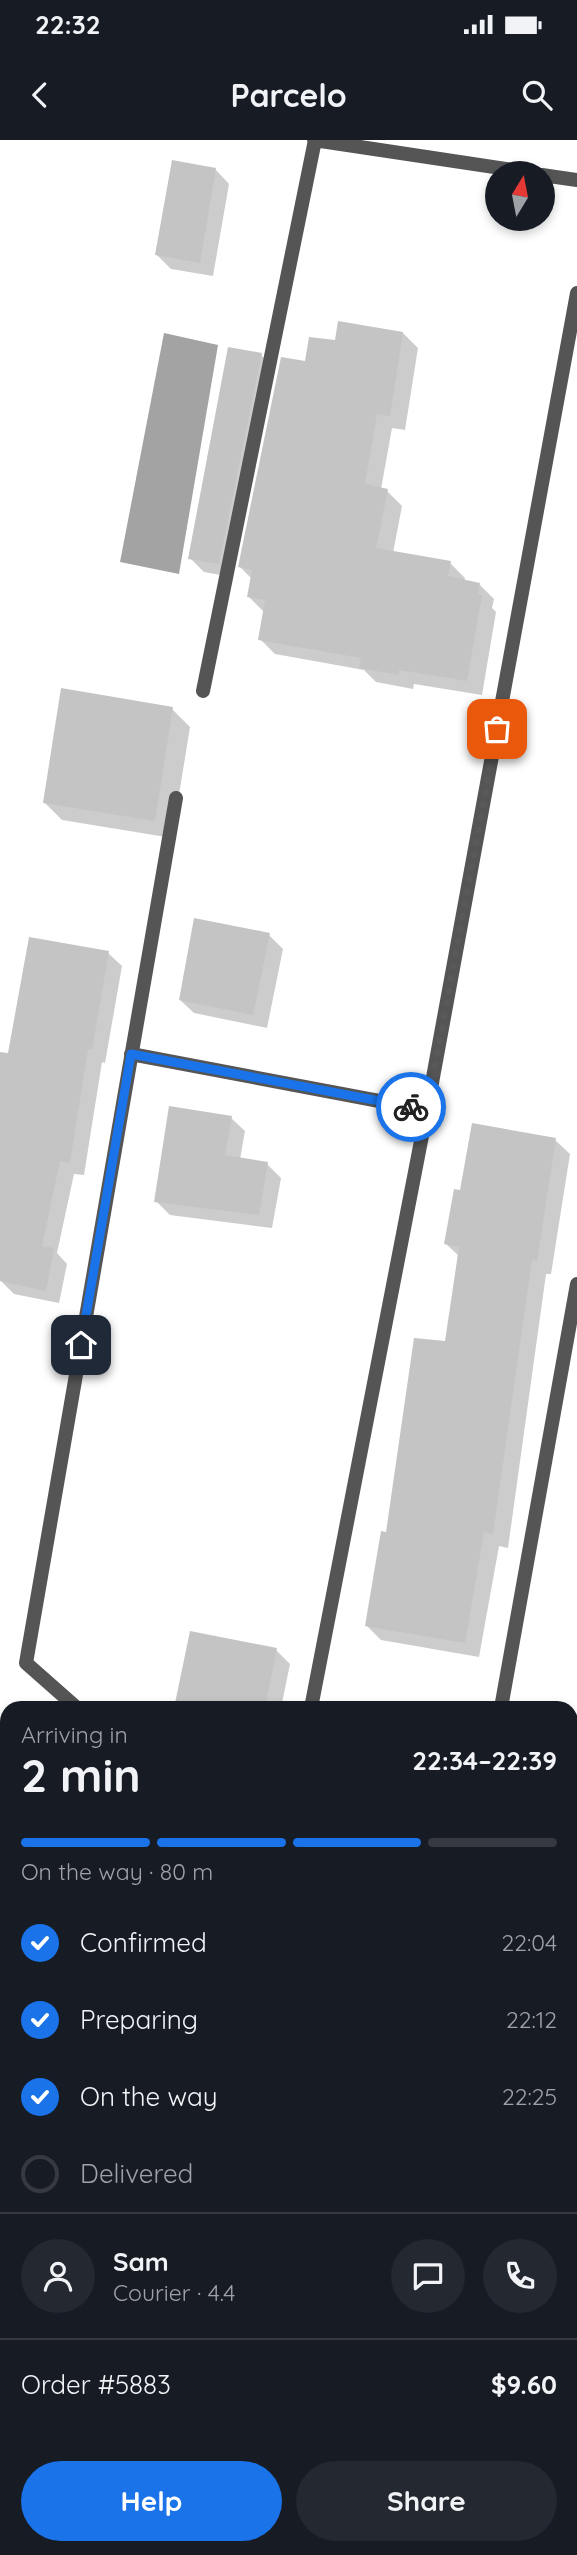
<!DOCTYPE html>
<meta charset="utf-8">
<style>
:root{--surface:#171b24;--page:#242831;--text:#f1f3f6;--muted:#9ea1a6;--line:#363941;--accent:#1a73e8}
body{margin:0;font-family:Quicksand,sans-serif;background:var(--page);color:var(--text);height:100vh;display:flex;flex-direction:column;font-size:26px;white-space:nowrap}
*{box-sizing:border-box;margin:0}
p{font-size:23px;color:var(--muted)}
.icon{flex:none;width:38px;height:38px;fill:none;stroke:currentColor;stroke-width:2;stroke-linecap:round;stroke-linejoin:round}
.map{position:relative;flex:1;overflow:hidden}
.sheet{position:absolute;left:0px;top:1561px;width:578px;height:854px;display:flex;flex-direction:column;background:var(--surface);border-radius:21px 21px 0 0;box-shadow:0 4px 10px #0003}
.sheet>*{flex:none}
.needle{width:46px;rotate:10deg}
.controls{position:absolute;left:485px;top:21px;display:grid;gap:14px}
.controls a{display:grid;place-items:center;width:70px;height:70px;border-radius:50%;background:var(--surface);box-shadow:0 4px 10px #0003;font-size:35px}
.pin{position:absolute;display:grid;place-items:center;width:60px;height:60px;color:#fff;margin:-30px;border-radius:14px;box-shadow:0 4px 10px #0006}
.courier{position:absolute;display:grid;place-items:center;width:70px;height:70px;margin:-35px;border:5px solid #1a73e8;border-radius:50%;background:#fff;color:#222;box-shadow:0 2px 9px #0007}
.overview em{font-style:normal;font-weight:700}
.overview div{display:flex;flex-direction:column-reverse}
.overview{display:flex;align-items:center;justify-content:space-between;height:119px;padding:0 21px}
h1{font-size:46px;font-weight:700;line-height:52px}
.bar{display:grid;grid-template-columns:repeat(4,1fr);gap:10px 7px;align-content:center;height:84px;padding:0 21px}
.bar i{height:9px;border-radius:5px;background:var(--line)}
.bar .active{background:var(--accent)}
.bar p{grid-column:span 4}
.line{display:flex;align-items:center;gap:18px;padding:0 21px;border-top:2px solid var(--line)}
.line div{flex:1}
.round{display:grid;place-items:center;flex:none;width:74px;height:74px;border-radius:37px;background:var(--page)}
ol{padding:0 21px;list-style:none}
li{display:flex;align-items:center;gap:21px;height:77px}
li p{margin-inline-start:auto}
li .icon{padding:7px;border-radius:50%;background:var(--accent);color:#fff;stroke-width:4}
li:last-child{color:var(--muted)}
li i{width:38px;height:38px;border:4px solid var(--line);border-radius:50%}
.cta{display:flex;gap:14px;margin-top:auto;padding:14px 21px}
.cta a{flex:1;height:80px;border-radius:42px;background:var(--accent);color:#fff;font-size:28px;font-weight:700;line-height:80px;text-align:center}
.cta a+a{background:var(--page);color:var(--text)}
.status{display:flex;justify-content:space-between;align-items:center;height:49px;padding:0 35px;background:var(--surface);direction:ltr}
.status svg{height:19px;fill:currentColor}
header{display:flex;justify-content:space-between;align-items:center;height:91px;padding:0 21px;background:var(--surface);font-size:32px;font-weight:700}
.map>svg:first-child{display:block}
.water{fill:#a3a3a3}
.shadow{fill:#0003}
.building{fill:#c4c4c4}
.lines{fill:none;stroke-linecap:round;stroke-linejoin:round}
.street{stroke:#555;stroke-width:14}
.done{stroke:#595959;stroke-width:7;stroke-dasharray:0 12.6}
.route{stroke:#1a73e8;stroke-width:9}
</style>
<div class="status"><b>22:32</b><svg viewBox="0 0 49 12"><path d="M0 12V9h3v3zM5 12V6h3v6zM10 12V3h3v9zM15 12V0h3v12zM26 1h20v11H26zM47 4h2v5h-2z"/></svg></div>
<header><svg class="icon" aria-label="back" viewBox="0 0 24 24"><path d="M15 5l-7 7 7 7"/></svg>Parcelo<svg class="icon" aria-label="search" viewBox="0 0 24 24"><circle cx="10" cy="10" r="6"/><path d="M15 15l6 6"/></svg></header>
<div class="map">
<svg width="577" height="2415" viewBox="0 0 577 2415">
<rect width="100%" height="100%" fill="#fff"/>
<!-- water -->
<path class="water" d="M 164,193 L 218,205 L 179,434 L 120,422 Z"/>
<!-- shadow -->
<path class="shadow" d="M 216,30 L 229,44 L 213,136 L 171,129 L 157,115 Z
M 403,193 L 418,208 L 405,290 L 392,288 L 381,349 L 387,351 L 402,366 L 393,413 L 450,423 L 465,438 L 464,441 L 479,444 L 494,459 L 492,468 L 496,472 L 482,555 L 414,544 L 413,549 L 376,542 L 364,530 L 275,514 L 260,499 L 265,473 L 249,457 L 252,439 L 240,427 L 307,223 L 336,202 Z
M 261,215 L 275,229 L 232,437 L 204,432 L 190,418 Z
M 172,569 L 190,587 L 172,698 L 62,680 L 45,663 Z
M 269,795 L 283,809 L 267,888 L 194,873 L 180,860 Z
M 108,813 L 122,826 L 105,923 L 102,922 L 84,1035 L 74,1034 L 57,1113 L 67,1124 L 59,1163 L 14,1154 L 0,1140 L 0,913 L 10,915 Z
M 231,978 L 245,991 L 240,1019 L 267,1024 L 281,1038 L 272,1088 L 170,1075 L 156,1061 Z
M 555,1000 L 570,1014 L 551,1134 L 546,1134 L 508,1408 L 499,1406 L 479,1517 L 381,1500 L 366,1485 L 388,1394 L 447,1203 L 460,1117 L 446,1104 L 462,1052 Z
M 276,1510 L 290,1524 L 281,1568 L 176,1568 Z
M 3,2166 L 7,2169 L 7,2403 L 0,2399 L 0,2171 Z
M 577,2241 L 577,2415 L 536,2415 L 525,2408 L 570,2408 L 570,2252 Z
M 16,2408 L 379,2408 L 386,2415 L 29,2415 Z"/>
<!-- building -->
<path class="building" d="M 172,20 L 216,28 L 200,123 L 155,115 Z
M 338,181 L 403,192 L 390,276 L 377,274 L 365,344 L 388,349 L 376,408 L 451,421 L 448,436 L 480,443 L 478,454 L 482,455 L 467,541 L 399,530 L 399,535 L 359,528 L 361,518 L 258,500 L 265,460 L 247,457 L 252,430 L 238,427 L 281,217 L 305,221 L 309,197 L 335,200 Z
M 228,207 L 262,213 L 219,424 L 188,419 Z
M 61,548 L 173,567 L 155,681 L 43,663 Z
M 194,778 L 270,793 L 253,875 L 179,860 Z
M 29,797 L 109,811 L 92,910 L 88,909 L 70,1023 L 60,1021 L 42,1106 L 54,1108 L 46,1151 L 0,1141 L 0,912 L 8,913 Z
M 169,966 L 232,976 L 225,1015 L 268,1022 L 259,1075 L 154,1062 Z
M 472,983 L 556,998 L 537,1121 L 532,1120 L 493,1394 L 484,1392 L 465,1503 L 365,1486 L 381,1391 L 386,1392 L 414,1198 L 445,1201 L 459,1107 L 444,1104 L 454,1049 L 460,1050 Z
M 190,1491 L 277,1508 L 265,1568 L 174,1568 Z"/>
<g class="lines">
<!-- street -->
<path class="street" d="M 314,0 L 533,33
M 542,35 L 577,40
M 203,551 L 315,0
M 131,914 L 427,970
M 77,1568 L 26,1523 L 176,658
M 311,1568 L 427,970 L 577,153
M 501,1568 L 577,1144
M 0,2103 L 7,2102
M 0,2132 L 7,2136
M 570,2189 L 577,2191
M 430,2408 L 441,2415"/>
</g>
<g class="lines">
<!-- done -->
<path class="done" d="M 411,967 L 427,971 L 497,589"/>
<!-- route -->
<path class="route" d="M 81,1205 L 131,914 L 411,967"/>
</g>
</svg>
<div class="controls">
<a><svg class="needle" viewBox="-14 -14 28 28"><path d="M0-13l5 13h-10z" fill="#e53935"/><path d="M0 13l5-13h-10z" fill="#9ea1a6"/></svg></a>
</div>
<div class="pin" style="left:497px;top:589px;background:#ea580c"><svg class="icon" aria-label="bag" viewBox="0 0 24 24"><path d="M5 8h14l-1 12H6zM9 8a3 3 0 0 1 6 0"/></svg></div>
<div class="pin" style="left:81px;top:1205px;background:#1f2937"><svg class="icon" aria-label="home" viewBox="0 0 24 24"><path d="M3 11l9-7 9 7M6 9v11h12V9"/></svg></div>
<div class="courier" style="left:411px;top:967px"><svg class="icon" aria-label="bike" viewBox="0 0 24 24"><circle cx="6" cy="16" r="4"/><circle cx="18" cy="16" r="4"/><path d="M6 16l4-8h5l3 8M10 8l3 8H6M13 5h3"/></svg></div>
<section class="sheet">
<div class="overview"><div><h1>2 min</h1><p>Arriving in</p></div><em>22:34–22:39</em></div>
<div class="bar"><i class="active"></i><i class="active"></i><i class="active"></i><i></i><p>On the way · 80 m</p></div>
<ol>
<li><svg class="icon" aria-label="check" viewBox="0 0 24 24"><path d="M5 12l5 5 9-10"/></svg>Confirmed<p>22:04</p></li>
<li><svg class="icon" aria-label="check" viewBox="0 0 24 24"><path d="M5 12l5 5 9-10"/></svg>Preparing<p>22:12</p></li>
<li><svg class="icon" aria-label="check" viewBox="0 0 24 24"><path d="M5 12l5 5 9-10"/></svg>On the way<p>22:25</p></li>
<li><i></i>Delivered</li>
</ol>
<div class="line" style="height:126px"><a class="round"><svg class="icon" aria-label="person" viewBox="0 0 24 24"><circle cx="12" cy="8" r="4"/><path d="M4 21q1-7 8-7t8 7"/></svg></a><div><b>Sam</b><p>Courier · 4.4</p></div><a class="round"><svg class="icon" aria-label="chat" viewBox="0 0 24 24"><path d="M4 5h16v11H9l-5 4z"/></svg></a><a class="round"><svg class="icon" aria-label="phone" viewBox="0 0 24 24"><path d="M5 4h4l2 5-3 2q2 4 5 5l2-3 5 2v4C11 20 4 13 5 4z"/></svg></a></div>
<div class="line" style="height:91px"><div>Order #5883</div><b>$9.60</b></div>
<div class="cta"><a>Help</a><a>Share</a></div>
</section>
</div>
